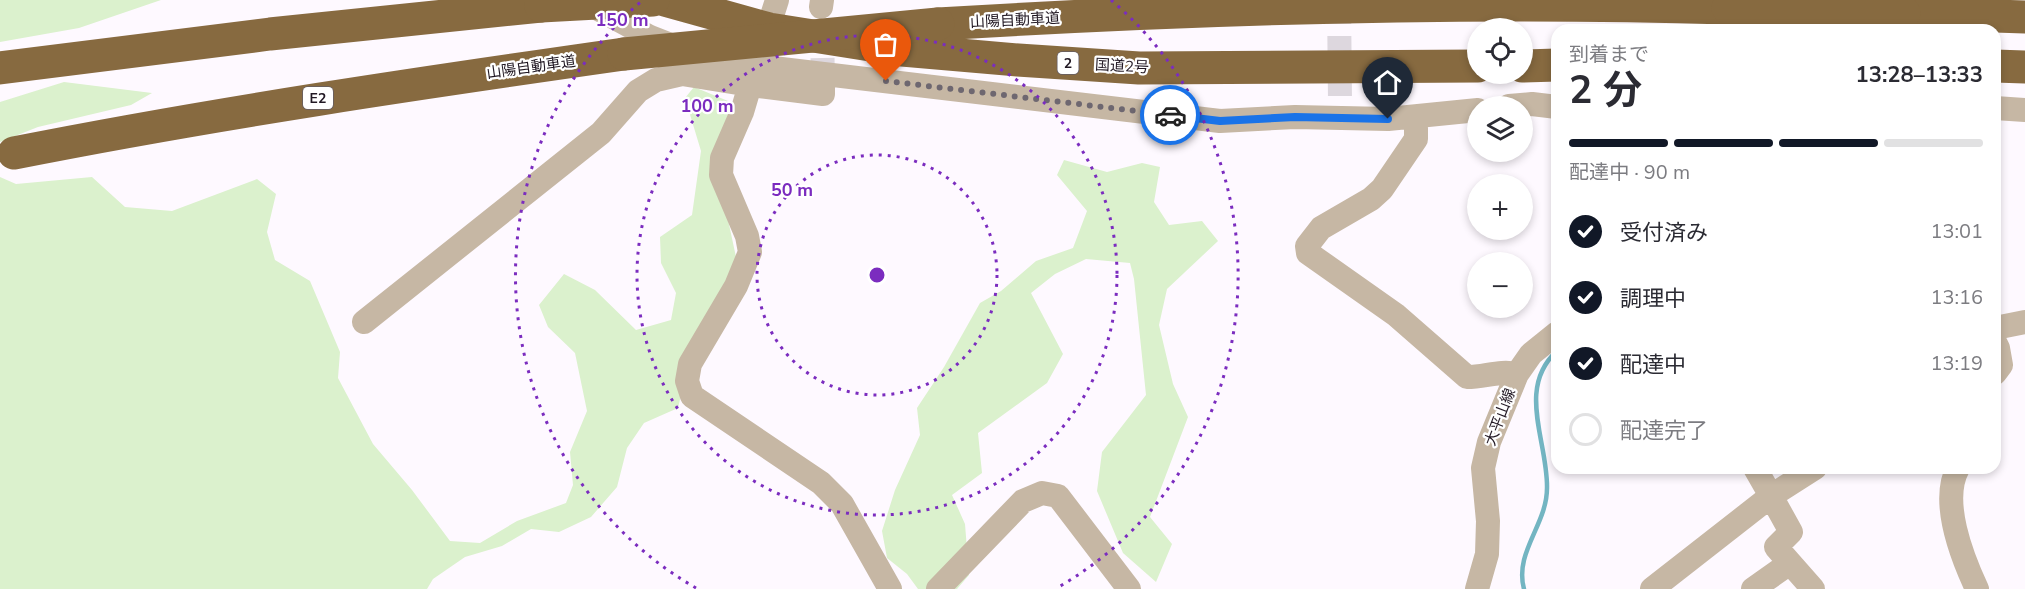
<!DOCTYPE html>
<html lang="ja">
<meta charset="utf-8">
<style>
:root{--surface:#fff;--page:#f2f2f3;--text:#2b2b33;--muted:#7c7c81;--line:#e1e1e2;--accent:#111827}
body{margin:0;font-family:"Nunito Sans","Noto Sans JP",sans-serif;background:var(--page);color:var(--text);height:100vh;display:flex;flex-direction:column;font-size:22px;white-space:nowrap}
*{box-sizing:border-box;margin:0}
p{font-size:20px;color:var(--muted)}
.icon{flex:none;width:33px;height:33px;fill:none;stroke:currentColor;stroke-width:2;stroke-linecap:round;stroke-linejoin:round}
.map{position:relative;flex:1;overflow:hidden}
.drawer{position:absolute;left:1551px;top:24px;width:450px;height:450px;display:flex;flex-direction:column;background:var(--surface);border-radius:18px;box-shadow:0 3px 9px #0003}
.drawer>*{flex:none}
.buttons{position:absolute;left:1467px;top:18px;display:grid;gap:12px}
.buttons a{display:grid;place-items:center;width:66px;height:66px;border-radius:50%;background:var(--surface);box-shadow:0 3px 9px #0003;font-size:30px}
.pin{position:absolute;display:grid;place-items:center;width:51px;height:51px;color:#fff;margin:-62px -26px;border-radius:50% 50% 50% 0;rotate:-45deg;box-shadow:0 0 6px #0007}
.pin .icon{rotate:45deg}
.courier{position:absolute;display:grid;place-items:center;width:60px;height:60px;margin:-30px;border:4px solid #1a73e8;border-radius:50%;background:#fff;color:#222;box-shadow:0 2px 8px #0007}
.head em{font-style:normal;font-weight:700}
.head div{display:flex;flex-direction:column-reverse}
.head{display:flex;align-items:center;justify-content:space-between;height:102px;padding:0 18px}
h1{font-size:39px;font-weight:700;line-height:45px}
.bar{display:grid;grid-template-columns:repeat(4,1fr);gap:9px 6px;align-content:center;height:72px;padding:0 18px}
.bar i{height:8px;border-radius:4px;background:var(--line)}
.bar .current{background:var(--accent)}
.bar p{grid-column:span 4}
ol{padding:0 18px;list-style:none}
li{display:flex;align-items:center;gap:18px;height:66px}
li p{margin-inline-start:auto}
li .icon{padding:6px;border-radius:50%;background:var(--accent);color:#fff;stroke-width:4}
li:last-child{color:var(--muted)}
li i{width:33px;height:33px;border:3px solid var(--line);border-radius:50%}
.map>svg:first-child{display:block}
.green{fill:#dbf1cd}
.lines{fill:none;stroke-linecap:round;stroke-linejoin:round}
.stream{stroke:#73b5c2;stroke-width:4.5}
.minor-tunnel{stroke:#ddd7de;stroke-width:24;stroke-dasharray:24 12;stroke-linecap:butt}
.minor{stroke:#c6b7a4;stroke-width:24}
.highway{stroke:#876a40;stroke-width:33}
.highway-bridge{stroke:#876a40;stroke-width:33}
.done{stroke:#6e6770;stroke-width:6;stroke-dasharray:0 10.8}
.route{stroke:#1a73e8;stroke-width:8}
.ring{fill:none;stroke:#7b2cbf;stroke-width:3;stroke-dasharray:3 6}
.labels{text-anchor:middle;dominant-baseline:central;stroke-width:4.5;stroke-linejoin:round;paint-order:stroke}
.shield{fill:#fff;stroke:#645d65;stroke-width:1.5}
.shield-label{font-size:14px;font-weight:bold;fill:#211823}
.street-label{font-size:15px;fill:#211823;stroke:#fff}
.centre{fill:#7b2cbf;stroke:#fff;stroke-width:3}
.ring-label{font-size:18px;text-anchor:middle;font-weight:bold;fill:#7b2cbf;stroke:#fff;stroke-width:4.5;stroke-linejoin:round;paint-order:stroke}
</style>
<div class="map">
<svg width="2025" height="589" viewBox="0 0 2025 589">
<rect width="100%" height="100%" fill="#fef9ff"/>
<!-- green -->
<path class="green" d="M 0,0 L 161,0 L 79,28 L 0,42 Z
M 64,82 L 152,93 L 131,105 L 38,127 L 0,142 L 0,102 Z
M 694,87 L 728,101 L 727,215 L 736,257 L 683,386 L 678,408 L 644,423 L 627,448 L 617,487 L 591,517 L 559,532 L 531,529 L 502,546 L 465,557 L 433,579 L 427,589 L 0,589 L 0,177 L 16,184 L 92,177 L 125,207 L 172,211 L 257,179 L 276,194 L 267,232 L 275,260 L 310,281 L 340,352 L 338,378 L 373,444 L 412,490 L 450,541 L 480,543 L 517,521 L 566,503 L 573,485 L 570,452 L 587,411 L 575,353 L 548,327 L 539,305 L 564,274 L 595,290 L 636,330 L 671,320 L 676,293 L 661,263 L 660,237 L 692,215 L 701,151 L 685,98 Z
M 1064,160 L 1107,172 L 1142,163 L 1160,167 L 1154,202 L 1169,225 L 1202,221 L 1218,241 L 1167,289 L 1159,325 L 1173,384 L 1188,417 L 1150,517 L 1172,544 L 1156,582 L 1123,553 L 1097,491 L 1102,452 L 1146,395 L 1134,279 L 1130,263 L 1086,259 L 1055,274 L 1031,293 L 1063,354 L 1047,383 L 978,433 L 982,473 L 952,495 L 965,524 L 969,575 L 957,589 L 918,589 L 907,574 L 887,558 L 882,531 L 895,490 L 920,435 L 917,408 L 944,367 L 980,303 L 1001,291 L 1036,261 L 1073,248 L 1087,211 L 1057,175 Z"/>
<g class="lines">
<!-- stream -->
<path class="stream" d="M 1524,589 C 1514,552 1547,525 1547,488 C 1548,442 1516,388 1557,351"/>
<!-- minor-tunnel -->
<path class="minor-tunnel" d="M 1339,0 L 1340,101
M 822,22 L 823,89"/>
<!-- minor -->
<path class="minor" d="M 587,3 L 650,37 L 709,60 L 757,66 L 1220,121 L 1295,117 L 1388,119 L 1478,110
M 821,7 L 822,0
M 823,89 L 823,94 L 750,85 L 742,112 L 722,158 L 721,175 L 747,236 L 750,252 L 736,286 L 690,364 L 687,381 L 692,396 L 821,483 L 842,504 L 890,589
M 1509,106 L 1532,104 L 1557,107
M 1995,108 L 2025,110
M 1416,117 L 1416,139 L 1382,189 L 1371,199 L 1321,228 L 1307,246 L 1308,253 L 1396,315 L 1467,377 C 1485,377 1500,370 1517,374
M 364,322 L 601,133 L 638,91 L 656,80 L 682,74 L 750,85 L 777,0
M 1995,328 L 2025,322
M 1995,342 L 1998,348 L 2001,365 L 1995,373
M 1958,468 C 1940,501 1962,557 1977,589
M 938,589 L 1023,501 L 1042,493 L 1058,496 L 1129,589
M 1477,589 L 1487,554 L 1488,521 L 1483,468 L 1489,442 L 1517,374 L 1531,354 L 1557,333
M 1652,589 L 1771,496 L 1755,468
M 1753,589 L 1790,563
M 1813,589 L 1776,547 L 1791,532 L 1771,496 L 1815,468"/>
<!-- highway -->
<path class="highway" d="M 665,0 L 769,29 L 902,50 L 1018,60 L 1139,68 L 1478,66
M 1904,13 L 2025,17
M 938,24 C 1201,8 1465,0 1728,8
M 1522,66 L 1557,65
M 1995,66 L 2025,67
M 0,68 L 270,34 L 541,6
M 14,153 C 216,113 420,83 624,54"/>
<!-- highway-bridge -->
<path class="highway-bridge" d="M 541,6 L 653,0
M 1728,8 L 1904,13
M 624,54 L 938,24"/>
</g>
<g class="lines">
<!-- done -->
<path class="done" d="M 886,81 L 1170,115"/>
<!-- route -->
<path class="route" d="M 1170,115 L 1220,121 L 1295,117 L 1388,119"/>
</g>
<!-- distance rings -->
<g class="ring">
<circle cx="877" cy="275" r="120"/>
<circle cx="877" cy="275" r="240"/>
<path d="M696 588A361 361 0 0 1 643 0M1111 0A361 361 0 0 1 1057 588"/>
</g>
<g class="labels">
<!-- shield labels -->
<g class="shield">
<rect x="1057.5" y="52" width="21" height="22" rx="4.5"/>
<rect x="303" y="87" width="30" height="22" rx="4.5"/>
</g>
<g class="shield-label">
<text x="1068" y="63">2</text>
<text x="318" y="98">E2</text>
</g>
<!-- street labels -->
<g class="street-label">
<text transform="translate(1015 20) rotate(-3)">山陽自動車道</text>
<text transform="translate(1122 66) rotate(3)">国道2号</text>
<text transform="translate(531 67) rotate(-8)">山陽自動車道</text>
<text transform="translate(1500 417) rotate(-69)">大平山線</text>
</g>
</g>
<circle cx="877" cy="275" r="9" class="centre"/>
<g class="ring-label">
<text x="622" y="26">150 m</text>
<text x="707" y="112">100 m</text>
<text x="792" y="196">50 m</text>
</g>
</svg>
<div class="buttons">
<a><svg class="icon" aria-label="locate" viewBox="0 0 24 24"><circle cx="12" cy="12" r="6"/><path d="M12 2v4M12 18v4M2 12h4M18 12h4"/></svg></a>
<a><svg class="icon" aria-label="layers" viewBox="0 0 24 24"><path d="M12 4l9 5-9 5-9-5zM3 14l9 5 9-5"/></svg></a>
<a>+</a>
<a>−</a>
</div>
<div class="pin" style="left:886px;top:81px;background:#ea580c"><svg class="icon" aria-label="bag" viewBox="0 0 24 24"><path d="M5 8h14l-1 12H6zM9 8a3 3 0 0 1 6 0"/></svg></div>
<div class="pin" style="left:1388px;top:119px;background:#1f2937"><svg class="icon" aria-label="home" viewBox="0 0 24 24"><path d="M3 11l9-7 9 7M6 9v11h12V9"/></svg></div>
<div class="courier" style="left:1170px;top:115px"><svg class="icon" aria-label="car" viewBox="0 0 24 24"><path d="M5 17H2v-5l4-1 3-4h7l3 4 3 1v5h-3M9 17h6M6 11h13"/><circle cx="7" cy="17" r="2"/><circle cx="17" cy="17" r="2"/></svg></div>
<section class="drawer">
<div class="head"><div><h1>2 分</h1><p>到着まで</p></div><em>13:28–13:33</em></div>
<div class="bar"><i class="current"></i><i class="current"></i><i class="current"></i><i></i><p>配達中 · 90 m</p></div>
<ol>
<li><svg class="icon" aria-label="check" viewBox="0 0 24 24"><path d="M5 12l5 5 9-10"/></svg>受付済み<p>13:01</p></li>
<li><svg class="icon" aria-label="check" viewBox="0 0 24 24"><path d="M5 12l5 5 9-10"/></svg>調理中<p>13:16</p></li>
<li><svg class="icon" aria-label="check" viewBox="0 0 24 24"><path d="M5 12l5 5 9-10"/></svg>配達中<p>13:19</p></li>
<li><i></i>配達完了</li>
</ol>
</section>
</div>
